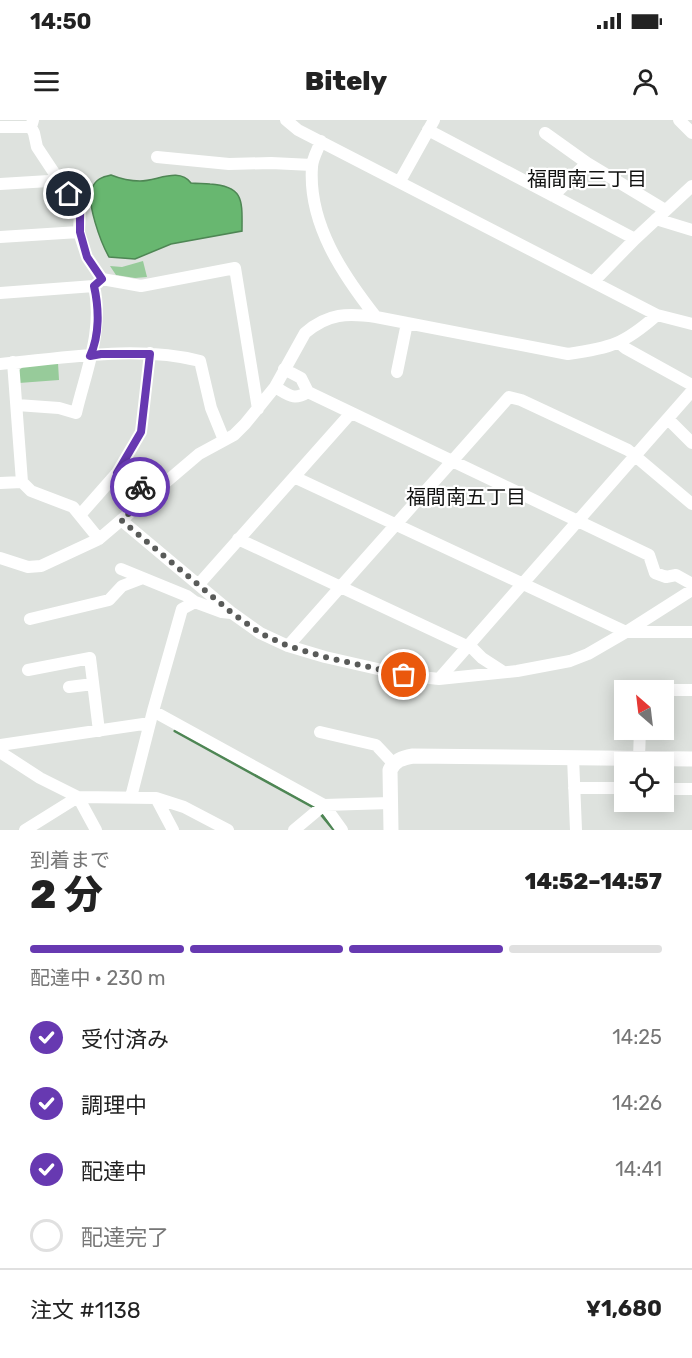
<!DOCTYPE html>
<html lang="ja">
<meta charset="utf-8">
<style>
:root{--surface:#fff;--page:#f6f6f6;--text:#222;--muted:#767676;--line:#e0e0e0;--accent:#6739b1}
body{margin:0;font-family:Rubik,"Noto Sans JP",sans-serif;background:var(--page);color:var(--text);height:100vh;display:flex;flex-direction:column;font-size:22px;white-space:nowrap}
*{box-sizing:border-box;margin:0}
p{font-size:20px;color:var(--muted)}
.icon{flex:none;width:33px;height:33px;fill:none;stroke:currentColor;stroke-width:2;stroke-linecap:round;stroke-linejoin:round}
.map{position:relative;height:710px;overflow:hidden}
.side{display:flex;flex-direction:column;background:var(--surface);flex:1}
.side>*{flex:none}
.needle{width:39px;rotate:332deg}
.tools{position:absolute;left:614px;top:560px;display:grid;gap:12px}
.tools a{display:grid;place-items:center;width:60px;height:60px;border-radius:0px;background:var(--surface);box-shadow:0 3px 15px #0003;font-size:30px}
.pin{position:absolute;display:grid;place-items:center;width:51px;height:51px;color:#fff;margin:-26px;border:3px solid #fff;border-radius:50%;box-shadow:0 2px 6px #0007}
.courier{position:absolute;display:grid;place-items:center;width:60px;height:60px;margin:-30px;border:4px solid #6739b1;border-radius:50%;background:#fff;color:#222;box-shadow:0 2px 8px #0007}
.overview em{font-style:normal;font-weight:800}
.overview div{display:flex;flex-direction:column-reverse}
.overview{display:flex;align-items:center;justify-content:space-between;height:102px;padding:0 30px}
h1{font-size:39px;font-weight:800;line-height:45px}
.bar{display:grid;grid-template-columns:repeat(4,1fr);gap:9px 6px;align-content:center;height:72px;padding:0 30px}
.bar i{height:8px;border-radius:4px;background:var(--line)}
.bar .current{background:var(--accent)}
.bar p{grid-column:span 4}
.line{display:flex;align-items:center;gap:15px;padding:0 30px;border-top:2px solid var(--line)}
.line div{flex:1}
ol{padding:0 30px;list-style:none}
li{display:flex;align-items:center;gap:18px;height:66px}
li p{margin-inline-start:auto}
li .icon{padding:6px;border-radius:50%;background:var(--accent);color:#fff;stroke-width:4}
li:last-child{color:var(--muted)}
li i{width:33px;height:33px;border:3px solid var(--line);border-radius:50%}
.status{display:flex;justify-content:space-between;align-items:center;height:42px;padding:0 30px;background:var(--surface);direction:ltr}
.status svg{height:16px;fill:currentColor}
header{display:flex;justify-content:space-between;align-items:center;height:78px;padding:0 30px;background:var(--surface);font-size:27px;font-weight:800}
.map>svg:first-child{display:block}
.green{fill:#97cb9a}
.water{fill:#68b770;stroke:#4e8654;stroke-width:1.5}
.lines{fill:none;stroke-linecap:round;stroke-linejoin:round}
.stream{stroke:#4e8654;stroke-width:3}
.minor{stroke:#fff;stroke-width:12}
.tertiary{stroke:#fff;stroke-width:15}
.done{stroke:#595b59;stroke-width:6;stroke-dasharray:0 10.8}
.route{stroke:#6739b1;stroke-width:8}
.labels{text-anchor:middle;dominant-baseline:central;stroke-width:4.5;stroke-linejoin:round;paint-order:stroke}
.neighbourhood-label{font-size:20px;fill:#111211;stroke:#fff}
</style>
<div class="status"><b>14:50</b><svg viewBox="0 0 49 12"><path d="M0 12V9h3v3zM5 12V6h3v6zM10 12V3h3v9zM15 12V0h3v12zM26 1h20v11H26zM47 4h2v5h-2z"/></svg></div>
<header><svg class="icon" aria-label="menu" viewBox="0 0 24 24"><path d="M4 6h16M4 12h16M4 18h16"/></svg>Bitely<svg class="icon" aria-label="person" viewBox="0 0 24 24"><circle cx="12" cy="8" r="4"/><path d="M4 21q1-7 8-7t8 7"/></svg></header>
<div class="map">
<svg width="692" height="710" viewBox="0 0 692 710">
<rect width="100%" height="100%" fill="#dee2de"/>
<!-- green -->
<path class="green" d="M 143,141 L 147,157 L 135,158 L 116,155 L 110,146 L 122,147 Z
M 58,243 L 59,260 L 19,263 L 18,251 L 23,247 Z"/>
<!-- water -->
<path class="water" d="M 111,55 C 121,59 130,61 140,61 C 157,61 179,47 191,63 C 198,64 204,63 210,64 C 245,66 242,82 242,111 L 171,124 L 135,139 L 109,137 C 101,123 86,83 92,68 C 96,59 102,57 111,55 Z"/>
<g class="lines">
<!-- stream -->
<path class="stream" d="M 175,611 L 315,688
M 320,693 L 334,710"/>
<!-- minor -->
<path class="minor" d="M 33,0 L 31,7 L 34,13 L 37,27 L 80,92 L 79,112 L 87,137 L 102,159 L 141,166 L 235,148 L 258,289
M 286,0 L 298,10 L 657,195 L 692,204
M 679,0 L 692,13
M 0,7 L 31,7
M 428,10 L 635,119
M 545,13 L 587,43
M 321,21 C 318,29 312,39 312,47 C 308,104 343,155 376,197
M 157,37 L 229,44 L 271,43 L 312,45
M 400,61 L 434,0
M 0,64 L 49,61 L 58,57
M 553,76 L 587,43 L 665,90
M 656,99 L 692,110
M 0,117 L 79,112
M 593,162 L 635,119 L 692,66
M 0,173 L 94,166 L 99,162
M 619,223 L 625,228 L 692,265
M 0,244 C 65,238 137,225 200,241 L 211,288 L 224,320
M 284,249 L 301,258 L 308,272 L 649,435 L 655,453 L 666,457 L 676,455 L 692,464
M 397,252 L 407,203
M 275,267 C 289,275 293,281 308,272
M 17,285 L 59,288 L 76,293 C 86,251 104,209 94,166
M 668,299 L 692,323
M 117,353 L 141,312 L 150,233
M 294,357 L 626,512 L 692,512
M 22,362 L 31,371 L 73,387 L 99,419
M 0,363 L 22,362 L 13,242
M 80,395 L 117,353 L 151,375
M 121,400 L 232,493 L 260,513 L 288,526 L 325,537 L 404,555 L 439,559 L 517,551 L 570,541 L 588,534 L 626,512 L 692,470
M 238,419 L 473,529 L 482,538 L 502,551
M 0,438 L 28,447 L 41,446 L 99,419 L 199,334 L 234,315 L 245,304 L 275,267 L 305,213 C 328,193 348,193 376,197 L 568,234 C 611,228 624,224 657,195
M 121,449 L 143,458
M 199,464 L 351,293
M 30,499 L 109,480 L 122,466 L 143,458 L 187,476 L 195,482
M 288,526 L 509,277 L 521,280 L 628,330 L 692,384
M 28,550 L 90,538 L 99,611
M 439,559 L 692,271
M 69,567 L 93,564
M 663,570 L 692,570
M 153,591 L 324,685 L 342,710
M 320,612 L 376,625 L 393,643
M 0,625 L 150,603
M 0,632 L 40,658 L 78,677 L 156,678 L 184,687 L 228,710
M 573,637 L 576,710
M 639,638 L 640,609
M 574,668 L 624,668
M 663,669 L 692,669
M 78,677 L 96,710
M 131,677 L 153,591 L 182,489 L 195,482 L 222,492 L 231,493
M 156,678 L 173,710
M 25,710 L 78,677
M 294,710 L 324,685 L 390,683"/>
<!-- tertiary -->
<path class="tertiary" d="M 391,710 L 390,650 C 395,640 402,638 413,636 L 692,639"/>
</g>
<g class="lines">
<!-- done -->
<path class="done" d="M 140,367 L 151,375 L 121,400 L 232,493 L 260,513 L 288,526 L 325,537 L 404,555"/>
<!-- route -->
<path class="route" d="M 69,74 L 80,92 L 80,112 L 87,137 L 102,159 L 94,166 C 99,188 100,215 90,236 L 101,234 L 150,234 L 141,312 L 117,353 L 140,367"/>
</g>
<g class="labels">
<!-- neighbourhood labels -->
<g class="neighbourhood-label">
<text x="587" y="59">福間南三丁目</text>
<text x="466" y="377">福間南五丁目</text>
</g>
</g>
</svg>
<div class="tools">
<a><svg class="needle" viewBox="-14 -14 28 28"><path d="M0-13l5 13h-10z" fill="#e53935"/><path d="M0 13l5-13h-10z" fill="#767676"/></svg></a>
<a><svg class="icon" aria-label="locate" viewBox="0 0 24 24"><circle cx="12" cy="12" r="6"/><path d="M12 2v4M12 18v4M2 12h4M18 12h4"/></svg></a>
</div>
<div class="pin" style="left:404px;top:555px;background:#ea580c"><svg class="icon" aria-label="bag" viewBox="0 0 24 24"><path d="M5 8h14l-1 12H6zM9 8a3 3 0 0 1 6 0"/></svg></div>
<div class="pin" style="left:69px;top:74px;background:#1f2937"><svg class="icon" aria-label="home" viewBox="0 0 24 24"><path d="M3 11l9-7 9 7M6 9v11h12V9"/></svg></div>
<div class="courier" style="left:140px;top:367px"><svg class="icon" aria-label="bike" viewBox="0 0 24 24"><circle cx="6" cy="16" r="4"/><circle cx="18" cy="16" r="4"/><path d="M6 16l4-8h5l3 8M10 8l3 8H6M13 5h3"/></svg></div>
</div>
<section class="side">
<div class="overview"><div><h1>2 分</h1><p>到着まで</p></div><em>14:52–14:57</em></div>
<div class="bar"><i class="current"></i><i class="current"></i><i class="current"></i><i></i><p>配達中 · 230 m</p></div>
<ol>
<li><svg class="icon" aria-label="check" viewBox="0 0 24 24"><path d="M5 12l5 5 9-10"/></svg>受付済み<p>14:25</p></li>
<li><svg class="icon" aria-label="check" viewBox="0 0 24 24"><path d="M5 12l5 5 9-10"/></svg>調理中<p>14:26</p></li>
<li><svg class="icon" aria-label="check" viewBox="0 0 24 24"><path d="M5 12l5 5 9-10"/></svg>配達中<p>14:41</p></li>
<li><i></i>配達完了</li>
</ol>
<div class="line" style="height:78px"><div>注文 #1138</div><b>¥1,680</b></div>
</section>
